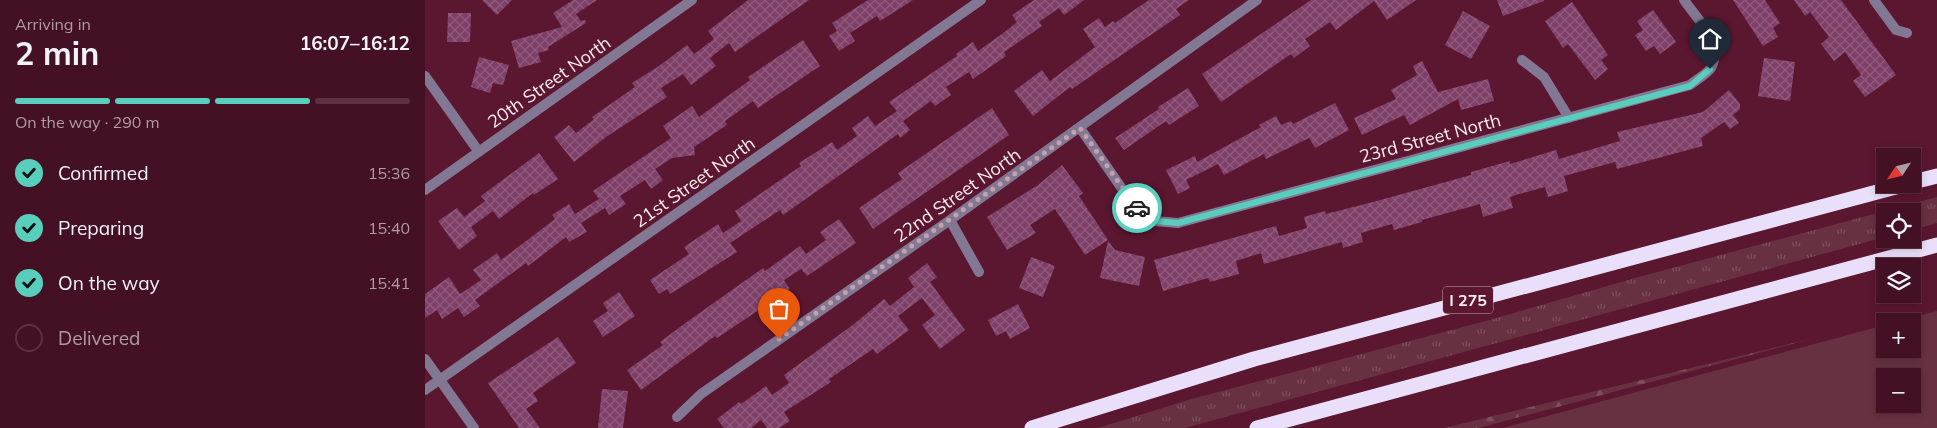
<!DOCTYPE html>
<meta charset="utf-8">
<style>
:root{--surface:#441024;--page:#4e1e31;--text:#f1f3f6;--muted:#af9da6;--line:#5c3041;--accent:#5acebc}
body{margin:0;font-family:Mulish,sans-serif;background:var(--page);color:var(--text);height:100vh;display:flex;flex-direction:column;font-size:19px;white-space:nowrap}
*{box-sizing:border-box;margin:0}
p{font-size:16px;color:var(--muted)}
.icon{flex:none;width:28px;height:28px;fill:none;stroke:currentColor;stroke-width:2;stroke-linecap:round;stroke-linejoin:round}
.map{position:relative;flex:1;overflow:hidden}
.sheet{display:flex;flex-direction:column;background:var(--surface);width:425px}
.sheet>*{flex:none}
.needle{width:32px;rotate:235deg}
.fabs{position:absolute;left:1451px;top:148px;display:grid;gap:10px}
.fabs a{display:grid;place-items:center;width:45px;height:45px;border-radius:0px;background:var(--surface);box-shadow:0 2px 8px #0003,0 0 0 1px var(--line);font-size:25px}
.pin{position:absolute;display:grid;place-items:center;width:42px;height:42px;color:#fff;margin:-51px -21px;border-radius:50% 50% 50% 0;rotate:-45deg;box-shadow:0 0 5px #0007}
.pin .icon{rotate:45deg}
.courier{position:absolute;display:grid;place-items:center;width:50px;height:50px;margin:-25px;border:4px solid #5acebc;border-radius:50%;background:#fff;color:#222;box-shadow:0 1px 6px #0007}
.head em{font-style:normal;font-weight:700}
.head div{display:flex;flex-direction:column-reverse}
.head{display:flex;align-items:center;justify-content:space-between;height:85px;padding:0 15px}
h1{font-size:32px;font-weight:700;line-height:38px}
.bar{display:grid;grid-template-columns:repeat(4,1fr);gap:8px 5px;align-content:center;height:60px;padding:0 15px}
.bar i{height:6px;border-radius:4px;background:var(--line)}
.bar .on{background:var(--accent)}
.bar p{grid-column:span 4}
ol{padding:0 15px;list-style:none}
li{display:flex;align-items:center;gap:15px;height:55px}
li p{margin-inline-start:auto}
li .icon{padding:5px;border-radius:50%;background:var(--accent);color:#111;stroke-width:4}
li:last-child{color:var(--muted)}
li i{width:28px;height:28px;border:2px solid var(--line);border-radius:50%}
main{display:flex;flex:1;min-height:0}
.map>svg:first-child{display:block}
.grass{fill:url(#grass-tufts)}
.forest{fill:url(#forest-firs)}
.park{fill:#683142;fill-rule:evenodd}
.building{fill:url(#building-cross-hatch)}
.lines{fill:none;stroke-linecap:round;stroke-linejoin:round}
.street{stroke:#827893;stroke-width:10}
.highway{stroke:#e9dffa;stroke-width:15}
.done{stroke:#c5a1ad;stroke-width:5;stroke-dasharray:0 9}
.route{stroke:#5acebc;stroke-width:6}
.labels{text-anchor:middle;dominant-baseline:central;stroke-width:5;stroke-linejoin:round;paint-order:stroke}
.shield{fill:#5b1630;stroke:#cdacb6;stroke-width:1}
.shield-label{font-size:16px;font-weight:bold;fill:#feecf0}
.street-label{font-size:18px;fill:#feecf0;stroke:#5b1630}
</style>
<main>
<section class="sheet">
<div class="head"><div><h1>2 min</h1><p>Arriving in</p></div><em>16:07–16:12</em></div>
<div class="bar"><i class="on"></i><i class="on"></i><i class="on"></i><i></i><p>On the way · 290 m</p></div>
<ol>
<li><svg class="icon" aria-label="check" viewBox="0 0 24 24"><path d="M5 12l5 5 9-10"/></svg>Confirmed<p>15:36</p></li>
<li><svg class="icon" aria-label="check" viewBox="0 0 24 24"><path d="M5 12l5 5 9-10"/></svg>Preparing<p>15:40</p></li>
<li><svg class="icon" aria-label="check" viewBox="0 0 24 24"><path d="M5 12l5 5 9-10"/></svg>On the way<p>15:41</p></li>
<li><i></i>Delivered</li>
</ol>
</section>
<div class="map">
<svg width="1512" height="428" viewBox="0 0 1512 428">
<defs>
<pattern id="grass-tufts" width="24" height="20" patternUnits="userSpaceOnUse" patternTransform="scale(1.25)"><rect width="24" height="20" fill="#683142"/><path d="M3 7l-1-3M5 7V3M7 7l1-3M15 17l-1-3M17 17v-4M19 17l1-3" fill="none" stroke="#7f4f5e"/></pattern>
<pattern id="forest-firs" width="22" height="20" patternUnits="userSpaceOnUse" patternTransform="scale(1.25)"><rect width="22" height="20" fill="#683142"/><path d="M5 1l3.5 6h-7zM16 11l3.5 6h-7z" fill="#7f4f5e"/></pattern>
<pattern id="building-cross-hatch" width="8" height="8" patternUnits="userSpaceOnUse" patternTransform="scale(1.25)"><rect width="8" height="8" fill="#7e3f68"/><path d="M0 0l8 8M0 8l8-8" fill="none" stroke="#915b7e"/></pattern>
</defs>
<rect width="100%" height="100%" fill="#5b1630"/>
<!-- grass -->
<path class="grass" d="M 1512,197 L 1512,223 L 1488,230 L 1488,211 L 1460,211 L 1460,237 L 760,428 L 673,428 L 763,400 L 1068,319 L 1210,278 Z"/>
<!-- forest -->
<path class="forest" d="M 1389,338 L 1054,428 L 1019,428 Z"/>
<!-- park -->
<path class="park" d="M 1512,311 L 1512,428 L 1078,428 L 1460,325 L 1460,349 L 1488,349 L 1488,321 L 1475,321 ZM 1460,376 L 1488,376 L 1488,404 L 1460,404 Z"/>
<!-- building -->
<path class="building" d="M 57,0 L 87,0 L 72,15 Z
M 148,0 L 172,0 L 151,14 L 156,21 L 160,20 L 161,23 L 123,47 L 124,50 L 113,53 L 116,62 L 94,68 L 86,41 L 137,27 L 128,13 Z
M 323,0 L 384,0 L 310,52 L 304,43 L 285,58 L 291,66 L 266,85 L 258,74 L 236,88 L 242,97 L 181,137 L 149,162 L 129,137 L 144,125 L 151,133 L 169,119 L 167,117 L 210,87 L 207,83 L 234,66 L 262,45 L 269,54 L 289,39 L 283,31 Z
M 443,0 L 488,0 L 455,21 L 452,16 L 425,33 L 430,41 L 414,51 L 404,36 L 412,31 L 407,23 Z
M 609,0 L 659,0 L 639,15 L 634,8 L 614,22 L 617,26 L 579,52 L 581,56 L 548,79 L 544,72 L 521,87 L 526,95 L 510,106 L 506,101 L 478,121 L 485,130 L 475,138 L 473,134 L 358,215 L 355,210 L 305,243 L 312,252 L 245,294 L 242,289 L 234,294 L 225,280 L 264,254 L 259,247 L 293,224 L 298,233 L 316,221 L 310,211 L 376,166 L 374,163 L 407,142 L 412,150 L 432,136 L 427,128 L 443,116 L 450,126 L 472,111 L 464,102 L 532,56 L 531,54 L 548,42 L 553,51 L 577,34 L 592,22 L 587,15 Z
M 724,0 L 764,0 L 751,9 L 755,15 L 647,89 L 645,87 L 608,116 L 589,91 L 617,70 L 625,81 L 670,47 L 658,29 L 674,18 L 680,27 L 688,21 L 690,23 Z
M 886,0 L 991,0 L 962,20 L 949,1 L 911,30 L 905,22 L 880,39 L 885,46 L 869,58 L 866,54 L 796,102 L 777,74 Z
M 1072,0 L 1119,0 L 1119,1 L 1078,16 Z
M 1308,0 L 1340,0 L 1355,23 L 1348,28 L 1353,37 L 1338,46 Z
M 1369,0 L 1416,0 L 1471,75 L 1440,97 L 1428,81 L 1436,75 L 1420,52 L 1409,61 L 1396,44 L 1404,37 L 1385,12 L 1380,16 Z
M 1147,2 L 1183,55 L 1176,60 L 1183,69 L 1170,80 L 1143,44 L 1138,48 L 1120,21 Z
M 1228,10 L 1251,42 L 1235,54 L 1229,46 L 1221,51 L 1210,35 L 1218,30 L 1212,21 Z
M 1038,11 L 1065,26 L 1046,59 L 1020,45 Z
M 23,13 L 46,13 L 45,42 L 22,42 Z
M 378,40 L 395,66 L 333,108 L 328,101 L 300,121 L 302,125 L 269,147 L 270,155 L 247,158 L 230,169 L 238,180 L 226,189 L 220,180 L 195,196 L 201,204 L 184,215 L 180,208 L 156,223 L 162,232 L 144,242 L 141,237 L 103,266 L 101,263 L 50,300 L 55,306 L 39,317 L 33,308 L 17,319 L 12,310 L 0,318 L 0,294 L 24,277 L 35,294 L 56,280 L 48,270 L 72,253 L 76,260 L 130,219 L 127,215 L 144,204 L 150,214 L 174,199 L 168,191 L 246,138 L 238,126 L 267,106 L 274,117 L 325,80 L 323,77 Z
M 54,57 L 84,65 L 78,85 L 68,83 L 65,93 L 46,87 Z
M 1339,58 L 1370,62 L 1365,101 L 1333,96 Z
M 997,61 L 1013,92 L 1063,79 L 1069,101 L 1036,110 L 1033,99 L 985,125 L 979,115 L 937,135 L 929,118 L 971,99 L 966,90 L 992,75 L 988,66 Z
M 763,88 L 774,106 L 744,125 L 741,121 L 699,150 L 690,138 L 734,109 L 733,107 Z
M 1304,90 L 1315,104 L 1315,109 L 1308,115 L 1314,123 L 1305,129 L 1299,122 L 1276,138 L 1278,146 L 1192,169 L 1190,162 L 1139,176 L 1143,191 L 1123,197 L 1120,187 L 1094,194 L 1085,197 L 1088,208 L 1058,217 L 1055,204 L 997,220 L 997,222 L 969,230 L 967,224 L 936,233 L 938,242 L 918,248 L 917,242 L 839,264 L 836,253 L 811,261 L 814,274 L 785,282 L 783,278 L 738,291 L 729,260 L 851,226 L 854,236 L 882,228 L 879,217 L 900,211 L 901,214 L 948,202 L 1046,175 L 1046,172 L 1085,161 L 1085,164 L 1131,150 L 1134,159 L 1195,141 L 1192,132 L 1278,112 Z
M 910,103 L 924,130 L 890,148 L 884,138 L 841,159 L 839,154 L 799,175 L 793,164 L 761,180 L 765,188 L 753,194 L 741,170 L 770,156 L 772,162 L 836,127 L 834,125 L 851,116 L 856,125 L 866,121 L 868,124 Z
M 567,108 L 584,135 L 448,229 L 434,208 L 477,179 L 473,173 Z
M 114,153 L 133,179 L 109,195 L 108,193 L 74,219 L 68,211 L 46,227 L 52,236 L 34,250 L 13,221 L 32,208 L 39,217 L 60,201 L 56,196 Z
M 637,165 L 658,193 L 654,196 L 683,240 L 660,255 L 630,209 L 605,225 L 611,233 L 582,250 L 562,217 L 613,185 Z
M 414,219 L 431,243 L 382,276 L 376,269 L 359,280 L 365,289 L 292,338 L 290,336 L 216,390 L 202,370 L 238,345 L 235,342 L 259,324 L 338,268 L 340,271 L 375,246 L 381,254 L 401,240 L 395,232 Z
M 683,241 L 690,250 L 720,257 L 714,286 L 675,278 Z
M 606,257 L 630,266 L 618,297 L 594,288 Z
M 502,263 L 512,277 L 505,282 L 540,330 L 515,349 L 497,325 L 510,315 L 497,298 L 473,316 L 484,330 L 452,354 L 448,349 L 404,379 L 406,382 L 359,412 L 365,421 L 354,428 L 342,428 L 336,420 L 326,428 L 299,428 L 292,419 L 314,402 L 316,404 L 341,386 L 347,395 L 364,383 L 359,375 L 429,324 L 459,299 L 465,306 L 489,287 L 483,278 Z
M 194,292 L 210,316 L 178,337 L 168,321 L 183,311 L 178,303 Z
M 593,304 L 605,328 L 585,339 L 581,331 L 571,336 L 563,320 Z
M 133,337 L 151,363 L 108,393 L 113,401 L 101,409 L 115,428 L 94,428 L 63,383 Z
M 177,389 L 203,391 L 198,428 L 173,428 Z"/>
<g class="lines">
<!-- street -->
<path class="street" d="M 1449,0 L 1471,30 L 1482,33
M 1097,60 L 1119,77 L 1144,118
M 0,76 L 54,152
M 655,128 L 709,206 L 729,221 L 753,223 L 1265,85 C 1271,80 1282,74 1286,68 C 1299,43 1272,19 1259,0
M 0,190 L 267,0
M 525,220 L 554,272
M 0,359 L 49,428
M 0,390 L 556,0
M 252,417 L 276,394 L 525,220 L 832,0"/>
<!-- highway -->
<path class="highway" d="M 1488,182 L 1512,176
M 607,428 L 829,359 L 1482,184
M 832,428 L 1512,245"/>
</g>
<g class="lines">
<!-- done -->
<path class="done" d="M 354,339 L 655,128 L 712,208"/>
<!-- route -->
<path class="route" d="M 712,208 L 729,221 L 753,223 L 1265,86 L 1285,69"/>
</g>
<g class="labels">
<!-- shield labels -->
<rect class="shield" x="1018" y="286.5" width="50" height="27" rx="4"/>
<g class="shield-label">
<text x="1043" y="300">I 275</text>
</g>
<!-- street labels -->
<g class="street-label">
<text transform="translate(124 82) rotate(-35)">20th Street North</text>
<text transform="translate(1005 138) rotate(-15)">23rd Street North</text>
<text transform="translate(269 182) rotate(-35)">21st Street North</text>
<text transform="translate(532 195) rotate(-35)">22nd Street North</text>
</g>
</g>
</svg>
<div class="fabs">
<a><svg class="needle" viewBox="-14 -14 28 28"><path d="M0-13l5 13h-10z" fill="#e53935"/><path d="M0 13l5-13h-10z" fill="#af9da6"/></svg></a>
<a><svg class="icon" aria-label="locate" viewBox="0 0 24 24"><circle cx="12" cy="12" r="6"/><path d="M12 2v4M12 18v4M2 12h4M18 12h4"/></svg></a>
<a><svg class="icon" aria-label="layers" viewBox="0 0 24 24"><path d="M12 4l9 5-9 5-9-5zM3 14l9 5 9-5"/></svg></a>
<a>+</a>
<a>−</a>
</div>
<div class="pin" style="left:354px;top:339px;background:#ea580c"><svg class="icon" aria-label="bag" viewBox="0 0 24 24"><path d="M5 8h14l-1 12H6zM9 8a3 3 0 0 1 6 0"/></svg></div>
<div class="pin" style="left:1285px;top:69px;background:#1f2937"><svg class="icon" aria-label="home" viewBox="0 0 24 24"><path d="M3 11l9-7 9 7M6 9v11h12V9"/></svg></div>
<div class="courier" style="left:712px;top:208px"><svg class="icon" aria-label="car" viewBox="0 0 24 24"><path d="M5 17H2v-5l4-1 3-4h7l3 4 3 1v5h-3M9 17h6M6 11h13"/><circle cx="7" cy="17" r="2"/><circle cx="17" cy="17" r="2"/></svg></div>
</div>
</main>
